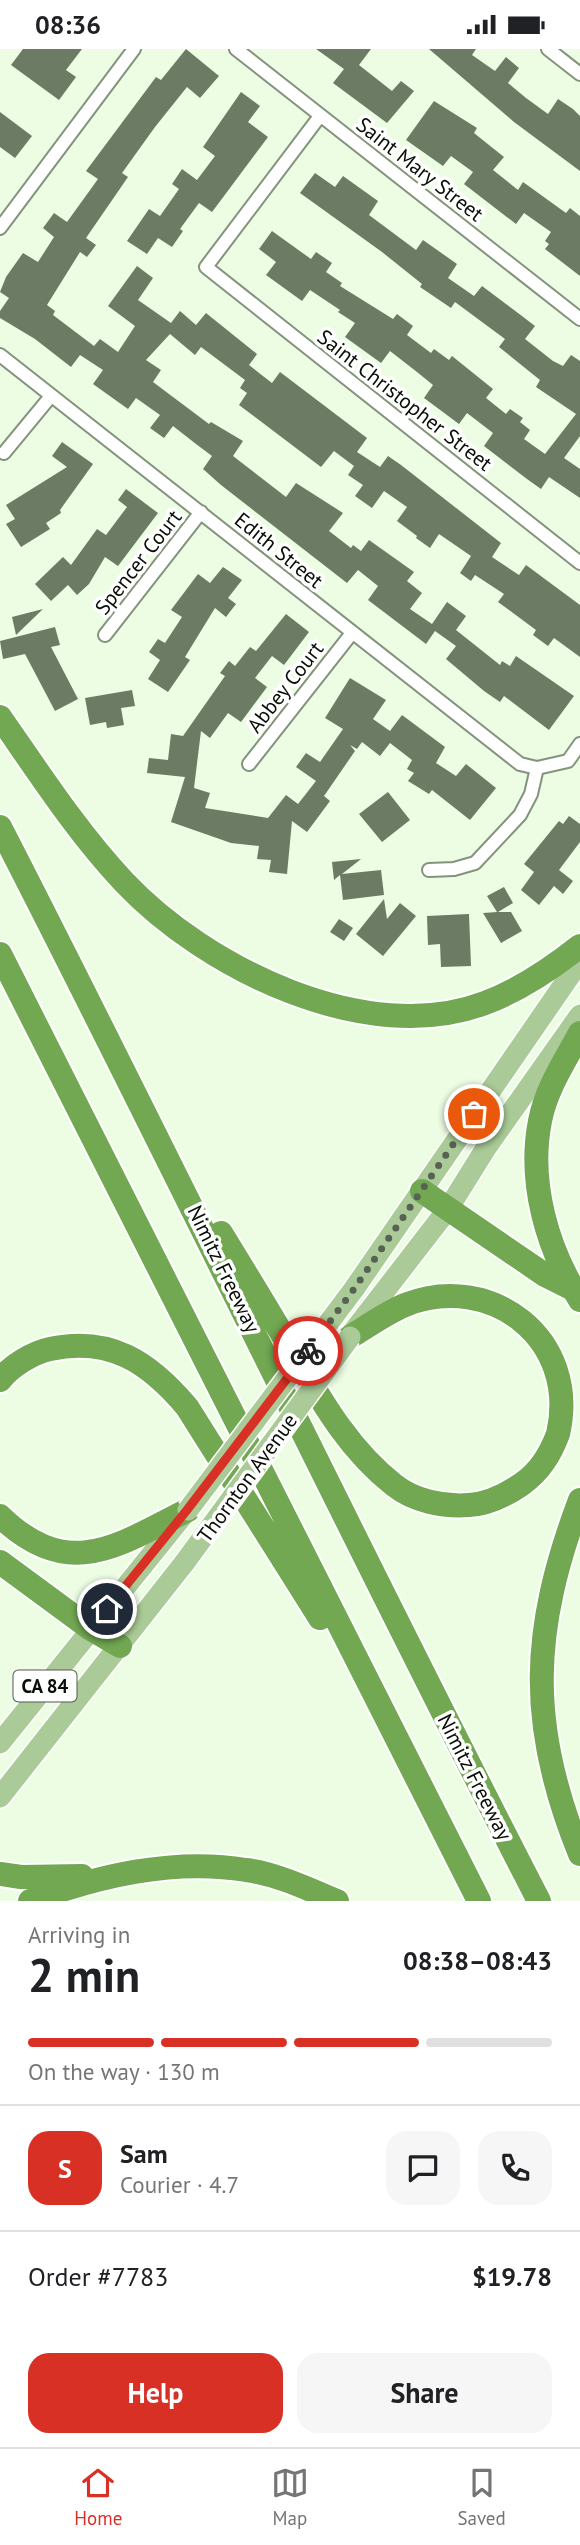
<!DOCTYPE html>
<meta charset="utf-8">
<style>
:root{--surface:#fff;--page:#f6f6f6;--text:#202124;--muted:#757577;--line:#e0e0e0;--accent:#d93025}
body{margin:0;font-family:"PT Sans",sans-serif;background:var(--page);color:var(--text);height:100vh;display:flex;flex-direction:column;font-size:26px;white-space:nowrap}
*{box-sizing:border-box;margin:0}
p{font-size:23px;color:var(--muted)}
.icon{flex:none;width:38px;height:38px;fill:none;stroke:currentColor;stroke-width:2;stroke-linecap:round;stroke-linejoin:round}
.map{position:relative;height:1852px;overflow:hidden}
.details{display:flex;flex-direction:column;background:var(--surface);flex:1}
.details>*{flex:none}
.pin{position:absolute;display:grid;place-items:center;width:60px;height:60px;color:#fff;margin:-30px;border:4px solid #fff;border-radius:50%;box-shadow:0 2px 7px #0007}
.courier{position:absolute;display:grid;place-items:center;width:70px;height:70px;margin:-35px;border:5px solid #d93025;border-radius:50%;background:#fff;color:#222;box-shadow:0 2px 9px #0007}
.head em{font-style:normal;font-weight:700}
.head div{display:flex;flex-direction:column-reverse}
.head{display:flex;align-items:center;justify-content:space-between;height:119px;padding:0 28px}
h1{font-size:46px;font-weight:700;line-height:52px}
.bar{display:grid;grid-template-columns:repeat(4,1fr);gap:10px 7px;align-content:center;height:84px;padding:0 28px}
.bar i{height:9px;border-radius:5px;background:var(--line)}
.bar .selected{background:var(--accent)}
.bar p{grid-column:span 4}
.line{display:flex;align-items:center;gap:18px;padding:0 28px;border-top:2px solid var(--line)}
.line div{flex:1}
.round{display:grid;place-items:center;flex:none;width:74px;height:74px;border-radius:21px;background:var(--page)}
.primary-button{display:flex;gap:14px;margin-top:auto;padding:14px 28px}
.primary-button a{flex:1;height:80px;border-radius:21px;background:var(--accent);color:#fff;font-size:28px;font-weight:700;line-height:80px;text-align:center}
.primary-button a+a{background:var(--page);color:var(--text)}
.status{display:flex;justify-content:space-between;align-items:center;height:49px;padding:0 35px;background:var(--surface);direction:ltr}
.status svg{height:19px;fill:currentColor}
.tabs{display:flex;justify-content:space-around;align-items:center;height:98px;border-top:2px solid var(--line);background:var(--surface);font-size:19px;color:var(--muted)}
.tabs a{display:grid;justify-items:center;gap:4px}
.tabs .selected{color:var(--accent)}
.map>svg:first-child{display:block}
.building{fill:#6c7b64}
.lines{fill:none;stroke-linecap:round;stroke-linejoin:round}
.street-casing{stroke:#84937c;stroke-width:16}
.primary-casing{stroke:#fff;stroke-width:24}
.highway-casing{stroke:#fff;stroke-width:28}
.street{stroke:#fff;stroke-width:12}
.primary{stroke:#aacb97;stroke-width:21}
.highway{stroke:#72a852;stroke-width:24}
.primary-bridge-casing{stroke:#fff;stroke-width:24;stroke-linecap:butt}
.primary-bridge{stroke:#aacb97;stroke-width:21}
.done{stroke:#586254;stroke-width:7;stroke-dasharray:0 12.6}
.route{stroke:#d93025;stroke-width:9}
.labels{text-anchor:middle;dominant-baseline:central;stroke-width:7;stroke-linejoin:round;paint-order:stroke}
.shield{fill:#fff;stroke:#525651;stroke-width:2}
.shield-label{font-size:19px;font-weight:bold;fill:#080e06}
.street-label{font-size:21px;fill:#080e06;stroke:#fff}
</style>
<div class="status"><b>08:36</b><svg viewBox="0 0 49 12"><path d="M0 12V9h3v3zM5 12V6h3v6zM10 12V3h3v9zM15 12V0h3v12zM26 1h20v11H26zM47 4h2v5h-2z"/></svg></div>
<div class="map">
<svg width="580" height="1852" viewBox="0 0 580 1852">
<rect width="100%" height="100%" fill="#ecfde4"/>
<!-- building -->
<path class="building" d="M 23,0 L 82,0 L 66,21 L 76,28 L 59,51 L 11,16 Z
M 186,0 L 219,27 L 200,49 L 187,38 L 155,78 L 122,124 L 128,128 L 86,189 L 96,196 L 87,208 L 80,203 L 47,256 L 55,262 L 53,266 L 94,297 L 100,290 L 118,303 L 135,277 L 108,257 L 137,217 L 153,229 L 138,251 L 171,274 L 180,262 L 196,276 L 206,264 L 257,305 L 249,316 L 272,334 L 280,323 L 367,389 L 357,403 L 380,418 L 388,407 L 401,416 L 501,494 L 492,508 L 519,526 L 526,516 L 580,556 L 580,608 L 554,589 L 548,597 L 533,586 L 536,581 L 498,553 L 504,545 L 475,526 L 471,532 L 460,524 L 471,507 L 439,485 L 430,499 L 416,489 L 417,487 L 397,472 L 407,458 L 384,442 L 372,459 L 355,447 L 363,436 L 348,426 L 354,417 L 334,402 L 321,418 L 239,356 L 247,344 L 240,339 L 245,331 L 201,298 L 195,306 L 170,285 L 146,311 L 161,321 L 153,333 L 209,375 L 211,373 L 243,392 L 233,407 L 286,448 L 296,434 L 343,464 L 329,482 L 351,499 L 353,496 L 361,502 L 369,491 L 414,523 L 407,532 L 422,544 L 410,560 L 432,575 L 447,553 L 466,567 L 456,581 L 500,616 L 502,612 L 510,617 L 516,607 L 574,647 L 549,681 L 504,647 L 500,653 L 484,642 L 446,610 L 456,597 L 435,582 L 426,595 L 368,551 L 378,537 L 358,521 L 347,534 L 221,436 L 203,420 L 212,407 L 196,395 L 173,377 L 164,389 L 150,379 L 160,366 L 136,349 L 128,360 L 93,335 L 103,321 L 80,306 L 71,318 L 35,290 L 0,269 L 0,262 L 9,249 L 0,243 L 6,228 L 23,204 L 38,213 L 54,188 L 43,179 L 54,164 L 67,173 L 98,130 L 86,122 L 156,28 L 161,31 Z
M 316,0 L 371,0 L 359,16 L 392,42 L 401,32 L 414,42 L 387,74 L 333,34 L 344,20 Z
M 429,0 L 476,0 L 472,6 L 495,22 L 506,8 L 519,19 L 508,34 L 526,49 L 548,65 L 558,50 L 573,60 L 580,67 L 580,122 L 514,73 Z
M 241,43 L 260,57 L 248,73 L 268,88 L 227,143 L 212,163 L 199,154 L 180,180 L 183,182 L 172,198 L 158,189 L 147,205 L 127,192 L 149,160 L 160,167 L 179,140 L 172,135 L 182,120 L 197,131 L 215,107 L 203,98 Z
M 434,52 L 477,79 L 474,84 L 504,108 L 493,121 L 518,141 L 523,133 L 566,164 L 570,159 L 580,167 L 580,227 L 545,200 L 549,195 L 545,192 L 551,183 L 524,164 L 516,175 L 464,135 L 473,123 L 451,107 L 443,117 L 406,91 Z
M 0,63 L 32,87 L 15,109 L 0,98 Z
M 315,124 L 335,138 L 343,127 L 378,152 L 369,166 L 416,201 L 423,191 L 457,215 L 448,229 L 474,247 L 482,237 L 518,264 L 535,277 L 525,290 L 553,312 L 563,317 L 571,306 L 580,312 L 580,387 L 564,409 L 580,420 L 580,449 L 549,428 L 541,440 L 527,430 L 484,397 L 493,384 L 467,364 L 459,375 L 424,349 L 433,336 L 417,323 L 390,302 L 381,314 L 345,288 L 355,274 L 338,263 L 340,261 L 310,241 L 302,252 L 266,226 L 276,213 L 259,200 L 272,182 L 311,210 L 316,203 L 332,214 L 326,223 L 342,234 L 340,237 L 393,270 L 397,265 L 413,277 L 407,286 L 431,304 L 434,300 L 449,311 L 452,307 L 493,340 L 486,349 L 506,365 L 510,360 L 523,369 L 520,373 L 530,381 L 524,390 L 545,405 L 576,365 L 536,338 L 540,331 L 499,298 L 505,290 L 455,253 L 451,259 L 420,238 L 422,235 L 382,203 L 300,144 Z
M 62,393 L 93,415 L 60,461 L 61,464 L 46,474 L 50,480 L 21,498 L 6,475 L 15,470 L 6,456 L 67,418 L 52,407 Z
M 126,440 L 158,464 L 118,517 L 105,508 L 89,535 L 77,546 L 68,536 L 51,552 L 35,535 L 63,508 L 71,516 L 97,480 L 106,486 L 127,458 L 118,451 Z
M 223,518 L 242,531 L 228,549 L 236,555 L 226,568 L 215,559 L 185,608 L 190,611 L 168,643 L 148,630 L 160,611 L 149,603 L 158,590 L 165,594 L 182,568 L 171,561 L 198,525 L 210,534 Z
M 43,560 L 16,586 L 12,568 Z
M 286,565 L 309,583 L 284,616 L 272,607 L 255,629 L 267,638 L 241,673 L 228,664 L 210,689 L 201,682 L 194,739 L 210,744 L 205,759 L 268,769 L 286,746 L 298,755 L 316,732 L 296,718 L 306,704 L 320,713 L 343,680 L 325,669 L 350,629 L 386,651 L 373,670 L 390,682 L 402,666 L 445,698 L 436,714 L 456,727 L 466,715 L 496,739 L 470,771 L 432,741 L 429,745 L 408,732 L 414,724 L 407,720 L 412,711 L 390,694 L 380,707 L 362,693 L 357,700 L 350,696 L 355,702 L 324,747 L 330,752 L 307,783 L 292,772 L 287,825 L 269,823 L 271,811 L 257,810 L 259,797 L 231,794 L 171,773 L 185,728 L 147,724 L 149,709 L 168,711 L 171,685 L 183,687 L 225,627 L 220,624 L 229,612 L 235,617 L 250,598 L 256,602 Z
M 55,578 L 60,596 L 51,598 L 78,650 L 55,662 L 25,605 L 3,610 L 0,592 Z
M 132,641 L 135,657 L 121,659 L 124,676 L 107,679 L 106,673 L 90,676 L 85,649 Z
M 388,743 L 410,771 L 382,793 L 359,765 Z
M 569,767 L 580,775 L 580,793 L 559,821 L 573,832 L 563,845 L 554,837 L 539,856 L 521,841 L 534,823 L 524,815 L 559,772 L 563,775 Z
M 361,810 L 342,825 L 381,821 L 384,846 L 343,851 L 340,826 L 334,831 L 332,813 Z
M 504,838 L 513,854 L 498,863 L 511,863 L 522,882 L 501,894 L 483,864 L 497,863 L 487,847 Z
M 384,850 L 387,870 L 400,854 L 416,867 L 383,907 L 356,885 Z
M 469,865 L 471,917 L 441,918 L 440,895 L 428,896 L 427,867 Z
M 339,870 L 353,879 L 344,892 L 330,883 Z"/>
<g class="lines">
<defs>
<path id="street" d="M 236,0 L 580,270
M 548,0 L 580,25
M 320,67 L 206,218 L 580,514
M 0,179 L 134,0
M 0,306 L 520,715 L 537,719 L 568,712 L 580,695
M 4,404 L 51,347
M 105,586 L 201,463
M 249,715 L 352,584
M 429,821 L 454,820 L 475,814 L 520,766 L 531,745 L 537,719"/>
<path id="primary" d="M 354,1240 L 580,912
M 353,1283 L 448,1160 L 486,1099 L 580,966
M 0,1694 L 185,1464
M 0,1748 L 185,1513"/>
<path id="highway" d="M 0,668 C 39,724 77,783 124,833 C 205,919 367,999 485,954 C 520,941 551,920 580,897
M 0,778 C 183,1134 355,1496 539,1852
M 0,905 L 479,1852
M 580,984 C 565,1012 546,1040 540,1072 C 528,1133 547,1200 580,1251
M 422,1142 L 545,1226 L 573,1240
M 221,1184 C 245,1223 269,1262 292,1302 C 321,1351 348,1400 394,1436 C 414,1452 443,1458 469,1456 C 488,1455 506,1446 522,1435 C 540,1422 550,1406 558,1385 C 580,1290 491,1222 405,1256 C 386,1264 368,1277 350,1288
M 0,1331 C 11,1317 32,1304 50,1300 C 110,1287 149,1313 187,1358 L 320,1569
M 580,1451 C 531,1581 527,1675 580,1805
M 0,1467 C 68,1533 117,1497 188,1461
M 0,1513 L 91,1580 L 120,1597
M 0,1825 L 21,1828 L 82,1827
M 30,1852 C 98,1827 173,1809 246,1821 C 277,1825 308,1840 337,1852"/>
</defs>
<!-- street casing -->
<use href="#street" class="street-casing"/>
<!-- primary casing -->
<use href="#primary" class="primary-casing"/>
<!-- highway casing -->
<use href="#highway" class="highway-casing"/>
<!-- street -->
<use href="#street" class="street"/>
<!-- primary -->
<use href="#primary" class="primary"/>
<!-- highway -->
<use href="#highway" class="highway"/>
<defs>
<path id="primary-bridge" d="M 188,1461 L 354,1240
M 185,1513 L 350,1288"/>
</defs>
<!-- primary-bridge casing -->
<use href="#primary-bridge" class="primary-bridge-casing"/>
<!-- primary-bridge -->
<use href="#primary-bridge" class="primary-bridge"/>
</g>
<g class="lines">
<!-- done -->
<path class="done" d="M 308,1302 L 354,1240 L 474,1065"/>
<!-- route -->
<path class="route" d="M 107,1560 L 187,1461 L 308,1302"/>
</g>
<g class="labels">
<!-- shield labels -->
<rect class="shield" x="13.5" y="1621.5" width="63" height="31" rx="5"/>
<g class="shield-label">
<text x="45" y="1637">CA 84</text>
</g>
<!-- street labels -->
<g class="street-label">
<text transform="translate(420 120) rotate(38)">Saint Mary Street</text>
<text transform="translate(405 351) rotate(38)">Saint Christopher Street</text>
<text transform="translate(279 501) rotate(39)">Edith Street</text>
<text transform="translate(138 513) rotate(-52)">Spencer Court</text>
<text transform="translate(285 638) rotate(-52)">Abbey Court</text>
<text transform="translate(224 1220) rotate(64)">Nimitz Freeway</text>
<text transform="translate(247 1429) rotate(-54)">Thornton Avenue</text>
<text transform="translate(475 1728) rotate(63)">Nimitz Freeway</text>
</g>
</g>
</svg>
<div class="pin" style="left:474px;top:1065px;background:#ea580c"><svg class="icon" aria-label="bag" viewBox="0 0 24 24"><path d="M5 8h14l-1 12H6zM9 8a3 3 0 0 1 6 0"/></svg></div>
<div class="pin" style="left:107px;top:1560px;background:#1f2937"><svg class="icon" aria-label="home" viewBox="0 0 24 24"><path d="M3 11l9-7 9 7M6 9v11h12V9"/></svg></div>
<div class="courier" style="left:308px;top:1302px"><svg class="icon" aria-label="bike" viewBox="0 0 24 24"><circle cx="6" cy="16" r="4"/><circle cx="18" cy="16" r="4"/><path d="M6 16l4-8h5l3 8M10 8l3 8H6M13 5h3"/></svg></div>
</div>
<section class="details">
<div class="head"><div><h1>2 min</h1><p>Arriving in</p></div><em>08:38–08:43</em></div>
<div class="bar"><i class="selected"></i><i class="selected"></i><i class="selected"></i><i></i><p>On the way · 130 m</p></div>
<div class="line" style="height:126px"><b class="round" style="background:var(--accent);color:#fff">S</b><div><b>Sam</b><p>Courier · 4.7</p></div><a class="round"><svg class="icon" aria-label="chat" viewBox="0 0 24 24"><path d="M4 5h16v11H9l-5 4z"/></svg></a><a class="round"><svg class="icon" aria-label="phone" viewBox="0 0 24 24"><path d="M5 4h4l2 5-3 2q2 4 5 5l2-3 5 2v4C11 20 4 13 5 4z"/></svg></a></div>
<div class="line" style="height:91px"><div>Order #7783</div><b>$19.78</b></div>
<div class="primary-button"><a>Help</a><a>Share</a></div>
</section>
<nav class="tabs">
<a class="selected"><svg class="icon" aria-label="home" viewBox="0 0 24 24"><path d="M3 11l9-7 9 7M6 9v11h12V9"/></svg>Home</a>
<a><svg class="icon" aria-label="map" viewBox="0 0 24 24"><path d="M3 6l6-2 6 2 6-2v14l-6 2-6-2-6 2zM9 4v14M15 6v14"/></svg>Map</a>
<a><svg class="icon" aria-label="saved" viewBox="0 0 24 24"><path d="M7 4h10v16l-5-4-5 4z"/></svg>Saved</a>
</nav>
